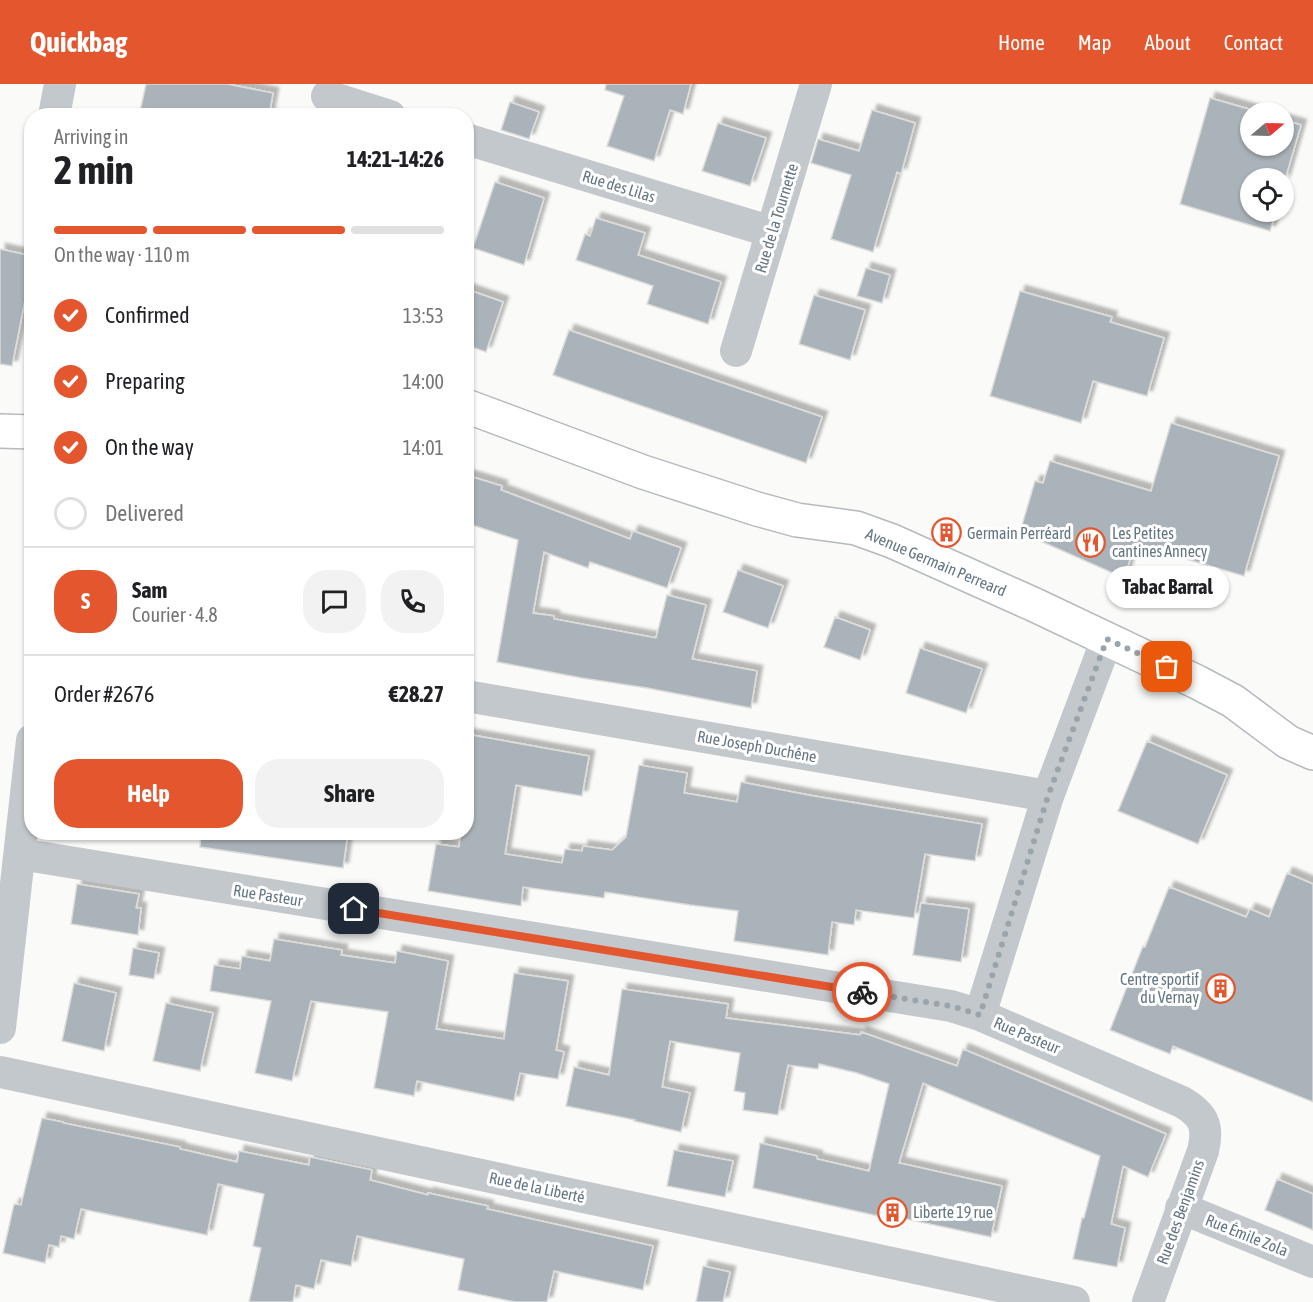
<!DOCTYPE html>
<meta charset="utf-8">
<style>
:root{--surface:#fff;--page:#f2f2f2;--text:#202124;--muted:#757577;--line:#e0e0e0;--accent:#e4572e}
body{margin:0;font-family:"Asap Condensed",sans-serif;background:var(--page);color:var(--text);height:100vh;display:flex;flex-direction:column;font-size:22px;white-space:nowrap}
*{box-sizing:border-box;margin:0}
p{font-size:20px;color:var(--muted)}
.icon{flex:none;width:33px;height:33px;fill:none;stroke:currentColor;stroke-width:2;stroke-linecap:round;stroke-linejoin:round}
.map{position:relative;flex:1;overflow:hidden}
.sheet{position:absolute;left:24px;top:24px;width:450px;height:732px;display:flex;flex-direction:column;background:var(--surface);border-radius:24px;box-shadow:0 2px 4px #0004}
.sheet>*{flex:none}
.needle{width:39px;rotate:71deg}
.tools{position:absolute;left:1240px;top:18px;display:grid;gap:12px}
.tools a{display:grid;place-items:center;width:54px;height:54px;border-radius:50%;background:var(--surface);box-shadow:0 2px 4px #0004;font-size:30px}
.pin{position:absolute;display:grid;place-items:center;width:51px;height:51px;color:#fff;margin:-26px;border-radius:12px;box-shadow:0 3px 9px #0006}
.courier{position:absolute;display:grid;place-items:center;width:60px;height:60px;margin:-30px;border:4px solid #e4572e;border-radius:50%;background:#fff;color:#222;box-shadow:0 2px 8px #0007}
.bubble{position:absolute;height:42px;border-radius:21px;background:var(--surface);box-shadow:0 2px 4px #0004;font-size:20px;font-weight:700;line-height:42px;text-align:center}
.headline em{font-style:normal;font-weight:700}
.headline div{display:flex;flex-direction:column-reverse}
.headline{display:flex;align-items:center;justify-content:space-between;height:102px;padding:0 30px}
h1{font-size:39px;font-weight:700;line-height:45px}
.bar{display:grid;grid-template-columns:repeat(4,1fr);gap:9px 6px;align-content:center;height:72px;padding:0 30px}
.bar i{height:8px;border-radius:4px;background:var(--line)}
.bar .on{background:var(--accent)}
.bar p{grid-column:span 4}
.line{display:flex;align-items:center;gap:15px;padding:0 30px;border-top:2px solid var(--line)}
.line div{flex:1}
.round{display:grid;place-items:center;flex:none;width:63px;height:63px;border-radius:24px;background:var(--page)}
ol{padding:0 30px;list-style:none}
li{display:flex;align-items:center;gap:18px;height:66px}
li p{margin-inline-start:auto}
li .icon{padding:6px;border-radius:50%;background:var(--accent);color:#fff;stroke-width:4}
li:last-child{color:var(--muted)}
li i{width:33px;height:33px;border:3px solid var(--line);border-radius:50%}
.primary-button{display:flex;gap:12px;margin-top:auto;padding:12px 30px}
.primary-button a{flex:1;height:69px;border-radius:24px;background:var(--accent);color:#fff;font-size:24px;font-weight:700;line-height:69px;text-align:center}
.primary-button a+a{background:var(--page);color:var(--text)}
header{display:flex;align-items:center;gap:36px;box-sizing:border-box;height:84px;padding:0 30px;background:var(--accent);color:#fff}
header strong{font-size:28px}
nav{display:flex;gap:33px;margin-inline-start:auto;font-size:21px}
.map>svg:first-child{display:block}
.building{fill:#aab3b9;stroke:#dcdcda;stroke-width:1.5;filter:url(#shadow)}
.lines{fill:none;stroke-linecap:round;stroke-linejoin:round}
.major-casing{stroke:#b5babe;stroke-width:36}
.minor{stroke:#c3c8cc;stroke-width:32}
.major{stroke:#fff;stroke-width:33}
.done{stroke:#99a4ac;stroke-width:6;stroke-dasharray:0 10.8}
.route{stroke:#e4572e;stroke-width:8}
.labels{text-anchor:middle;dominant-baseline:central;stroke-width:6;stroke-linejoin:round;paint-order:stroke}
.street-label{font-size:16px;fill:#657683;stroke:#fff}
.poi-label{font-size:16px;fill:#657683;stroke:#fff;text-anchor:start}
</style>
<header>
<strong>Quickbag</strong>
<nav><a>Home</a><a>Map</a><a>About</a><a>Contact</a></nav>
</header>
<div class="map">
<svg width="1313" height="1218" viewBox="0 0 1313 1218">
<defs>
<filter id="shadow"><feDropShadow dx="5.5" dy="-5.5" stdDeviation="1.5" flood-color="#0004"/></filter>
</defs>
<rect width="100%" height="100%" fill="#fafaf8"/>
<!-- building -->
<path class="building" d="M 146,0 L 227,0 L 273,9 L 269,32 L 139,32 Z
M 606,0 L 691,0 L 683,30 L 670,26 L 654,77 L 607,62 L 624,12 L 605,6 Z
M 1210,14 L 1259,28 L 1251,28 L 1251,62 L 1284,62 L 1284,36 L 1301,41 L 1284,99 L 1284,94 L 1251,94 L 1251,128 L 1276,128 L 1270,147 L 1180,120 Z
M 510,18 L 539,28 L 529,55 L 501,46 Z
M 872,26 L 915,39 L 901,90 L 897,88 L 873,168 L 831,155 L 851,91 L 811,79 L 818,55 L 859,67 Z
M 718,39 L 766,54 L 750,102 L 702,87 Z
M 495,98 L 544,114 L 524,181 L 473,164 Z
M 596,134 L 645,149 L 638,171 L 721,198 L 708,240 L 647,220 L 653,202 L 576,176 L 585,150 L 590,152 Z
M 0,165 L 32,172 L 32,181 L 12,282 L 0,280 Z
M 866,184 L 890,191 L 882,219 L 857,212 Z
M 466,205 L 503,218 L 486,268 L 466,261 Z
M 1020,207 L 1112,233 L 1110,238 L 1164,254 L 1147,312 L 1093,297 L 1081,339 L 990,312 Z
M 814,211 L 865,226 L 850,276 L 799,260 Z
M 569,246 L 822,333 L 806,379 L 553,291 Z
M 1171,339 L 1279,372 L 1244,492 L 1135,460 L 1124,494 L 1020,448 L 1035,397 L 1043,399 L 1050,377 L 1151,407 Z
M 466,391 L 502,402 L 501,406 L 630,455 L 633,447 L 681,464 L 667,504 L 590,478 L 588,484 L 544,468 L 533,529 L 554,532 L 554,535 L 656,554 L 667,511 L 706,521 L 692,575 L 757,587 L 751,624 L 647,604 L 582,594 L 497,578 L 518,456 L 466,439 Z
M 738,486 L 783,502 L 768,544 L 723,528 Z
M 835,533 L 870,546 L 860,576 L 824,563 Z
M 920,564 L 982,585 L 966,629 L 906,609 Z
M 466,650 L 589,672 L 582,712 L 516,701 L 505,770 L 562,779 L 565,765 L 582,767 L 583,762 L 612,766 L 626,753 L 639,681 L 687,689 L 684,709 L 737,718 L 741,698 L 808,711 L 982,740 L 975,777 L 925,770 L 914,834 L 856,826 L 854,841 L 832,838 L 828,871 L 734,857 L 738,827 L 690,821 L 605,808 L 604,814 L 523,803 L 521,822 L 428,807 L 436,760 L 459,763 L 461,748 L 466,748 Z
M 1147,657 L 1227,691 L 1198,760 L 1118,727 Z
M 201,748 L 348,748 L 343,784 L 200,763 Z
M 1287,789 L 1313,800 L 1313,1018 L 1173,962 L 1170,970 L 1110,946 L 1143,862 L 1145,863 L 1169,803 L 1246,833 L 1250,825 L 1269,833 Z
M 77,800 L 139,810 L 136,824 L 141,824 L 138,851 L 71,840 Z
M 921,819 L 969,825 L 961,878 L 913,871 Z
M 274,855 L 342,866 L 341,871 L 395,879 L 397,867 L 448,877 L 436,945 L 504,955 L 514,889 L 568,897 L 556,966 L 564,968 L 558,995 L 520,989 L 514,1017 L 417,997 L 414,1012 L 374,1004 L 388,928 L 311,917 L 292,997 L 255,989 L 271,917 L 210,907 L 214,881 L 240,885 L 242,872 L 270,877 Z
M 133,864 L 159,869 L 154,895 L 129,891 Z
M 74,899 L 116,909 L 104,967 L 62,957 Z
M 622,905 L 728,920 L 726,934 L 860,951 L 861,948 L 957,982 L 963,965 L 1166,1050 L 1148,1093 L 1123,1082 L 1111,1140 L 1125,1144 L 1117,1183 L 1073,1175 L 1082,1134 L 1084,1134 L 1100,1072 L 923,999 L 899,1079 L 1002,1102 L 991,1153 L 897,1133 L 896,1136 L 753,1104 L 760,1059 L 817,1072 L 817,1075 L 869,1087 L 889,1000 L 857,989 L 819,980 L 818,985 L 788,981 L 778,1031 L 743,1026 L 745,1009 L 734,1007 L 740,969 L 670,957 L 662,1003 L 690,1009 L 681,1048 L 634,1037 L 635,1036 L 566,1022 L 574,983 L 609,991 Z
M 166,919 L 213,929 L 200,987 L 153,977 Z
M 42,1034 L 63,1038 L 63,1039 L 180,1063 L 180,1065 L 237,1078 L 239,1067 L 309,1081 L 310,1073 L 372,1086 L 370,1096 L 428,1111 L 428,1109 L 488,1122 L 487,1125 L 653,1162 L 643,1206 L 554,1187 L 547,1218 L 515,1218 L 458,1206 L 464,1175 L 357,1152 L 351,1182 L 321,1176 L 314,1205 L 296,1201 L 293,1218 L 249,1218 L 261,1164 L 253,1162 L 264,1110 L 218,1100 L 207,1151 L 81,1125 L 74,1155 L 61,1152 L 59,1163 L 49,1161 L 45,1179 L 3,1169 L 14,1120 L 21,1121 Z
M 674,1066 L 733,1077 L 725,1113 L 667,1102 Z
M 1277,1095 L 1313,1110 L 1313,1146 L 1265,1126 Z
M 703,1182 L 730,1188 L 723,1218 L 696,1218 Z"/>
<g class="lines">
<defs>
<path id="major" d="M 466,322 L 643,388 L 757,425 L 797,436 L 856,444 L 892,457 L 1037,522 L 1197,598 L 1233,617 L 1288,658 L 1313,669
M 0,347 L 32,348"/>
</defs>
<!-- major casing -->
<use href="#major" class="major-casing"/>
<!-- minor -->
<path class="minor" d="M 327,12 L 390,32
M 54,32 L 60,0
M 466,55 L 772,148
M 736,267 L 816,0
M 466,612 L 1048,712
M 20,770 L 951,922 L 980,931 L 1182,1018 C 1204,1031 1209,1042 1203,1067 L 1148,1218
M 980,931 L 1048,712 L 1107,555
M 0,944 L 32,656
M 0,988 L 1074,1218
M 1181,1124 L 1313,1178"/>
<!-- major -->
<use href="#major" class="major"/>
</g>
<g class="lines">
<!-- done -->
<path class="done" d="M 862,908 L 951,922 L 980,931 L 1048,712 L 1107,555 L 1167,583"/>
<!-- route -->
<path class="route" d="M 354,825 L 862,908"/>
</g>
<!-- icons -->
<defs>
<symbol id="building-ring" viewBox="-11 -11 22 22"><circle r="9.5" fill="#fff" stroke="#e4572e" stroke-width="1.5"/><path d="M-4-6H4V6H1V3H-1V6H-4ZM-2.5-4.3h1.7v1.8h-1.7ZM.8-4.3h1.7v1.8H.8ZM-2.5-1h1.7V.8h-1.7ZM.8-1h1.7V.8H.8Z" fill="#e4572e"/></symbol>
<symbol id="restaurant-ring" viewBox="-11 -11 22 22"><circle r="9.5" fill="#fff" stroke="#e4572e" stroke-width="1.5"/><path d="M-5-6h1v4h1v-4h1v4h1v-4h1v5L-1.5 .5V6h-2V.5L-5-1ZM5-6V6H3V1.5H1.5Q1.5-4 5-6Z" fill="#e4572e"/></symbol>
</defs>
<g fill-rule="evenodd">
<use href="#building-ring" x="930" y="432" width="33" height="33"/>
<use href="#restaurant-ring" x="1074" y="442" width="33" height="33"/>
<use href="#building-ring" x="1204" y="888" width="33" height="33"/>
<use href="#building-ring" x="876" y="1112" width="33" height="33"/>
</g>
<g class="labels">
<!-- street labels -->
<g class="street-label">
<text transform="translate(619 102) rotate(17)">Rue des Lilas</text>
<text transform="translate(776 134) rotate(-73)">Rue de la Tournette</text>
<text transform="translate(936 478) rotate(23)">Avenue Germain Perreard</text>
<text transform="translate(757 662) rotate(10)">Rue Joseph Duchêne</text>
<text transform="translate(268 811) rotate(9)">Rue Pasteur</text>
<text transform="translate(1027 951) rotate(23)">Rue Pasteur</text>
<text transform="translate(537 1103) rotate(12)">Rue de la Liberté</text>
<text transform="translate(1180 1128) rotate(-70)">Rue des Benjamins</text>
<text transform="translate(1247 1151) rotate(22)">Rue Émile Zola</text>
</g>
<!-- poi labels -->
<g class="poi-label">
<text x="967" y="449">Germain Perréard</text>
<text x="1112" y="449">Les Petites<tspan x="1112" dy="18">cantines Annecy</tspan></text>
<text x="1199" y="895" text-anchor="end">Centre sportif<tspan x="1199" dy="18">du Vernay</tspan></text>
<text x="913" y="1128">Liberte 19 rue</text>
</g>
</g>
</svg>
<div class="tools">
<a><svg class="needle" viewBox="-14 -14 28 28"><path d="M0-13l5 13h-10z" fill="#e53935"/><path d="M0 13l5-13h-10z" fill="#757577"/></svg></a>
<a><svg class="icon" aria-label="locate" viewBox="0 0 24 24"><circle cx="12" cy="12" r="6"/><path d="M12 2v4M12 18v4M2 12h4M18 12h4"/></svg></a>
</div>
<div class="pin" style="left:1167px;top:583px;background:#ea580c"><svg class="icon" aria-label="bag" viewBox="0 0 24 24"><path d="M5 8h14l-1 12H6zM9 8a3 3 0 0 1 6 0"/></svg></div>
<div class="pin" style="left:354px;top:825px;background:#1f2937"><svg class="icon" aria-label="home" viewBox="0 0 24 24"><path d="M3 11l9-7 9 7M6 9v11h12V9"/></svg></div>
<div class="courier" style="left:862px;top:908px"><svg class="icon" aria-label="bike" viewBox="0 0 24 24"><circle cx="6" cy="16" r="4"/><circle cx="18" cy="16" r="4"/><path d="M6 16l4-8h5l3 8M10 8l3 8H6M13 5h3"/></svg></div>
<div class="bubble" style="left:1106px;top:482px;width:123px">Tabac Barral</div>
<section class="sheet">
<div class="headline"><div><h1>2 min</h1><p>Arriving in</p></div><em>14:21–14:26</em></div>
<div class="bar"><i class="on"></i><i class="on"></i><i class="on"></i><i></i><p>On the way · 110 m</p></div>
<ol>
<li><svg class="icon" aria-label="check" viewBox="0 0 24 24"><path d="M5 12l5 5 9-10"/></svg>Confirmed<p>13:53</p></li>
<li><svg class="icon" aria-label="check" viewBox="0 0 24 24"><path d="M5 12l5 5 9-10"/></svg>Preparing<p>14:00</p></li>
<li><svg class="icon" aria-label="check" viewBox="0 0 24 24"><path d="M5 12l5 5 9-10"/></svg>On the way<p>14:01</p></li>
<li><i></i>Delivered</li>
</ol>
<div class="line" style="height:108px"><b class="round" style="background:var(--accent);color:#fff">S</b><div><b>Sam</b><p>Courier · 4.8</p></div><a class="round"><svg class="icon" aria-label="chat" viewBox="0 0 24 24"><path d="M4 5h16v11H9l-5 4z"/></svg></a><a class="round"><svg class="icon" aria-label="phone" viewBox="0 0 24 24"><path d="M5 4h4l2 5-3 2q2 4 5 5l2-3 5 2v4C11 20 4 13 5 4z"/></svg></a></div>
<div class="line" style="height:78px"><div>Order #2676</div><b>€28.27</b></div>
<div class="primary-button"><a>Help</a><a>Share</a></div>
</section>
</div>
